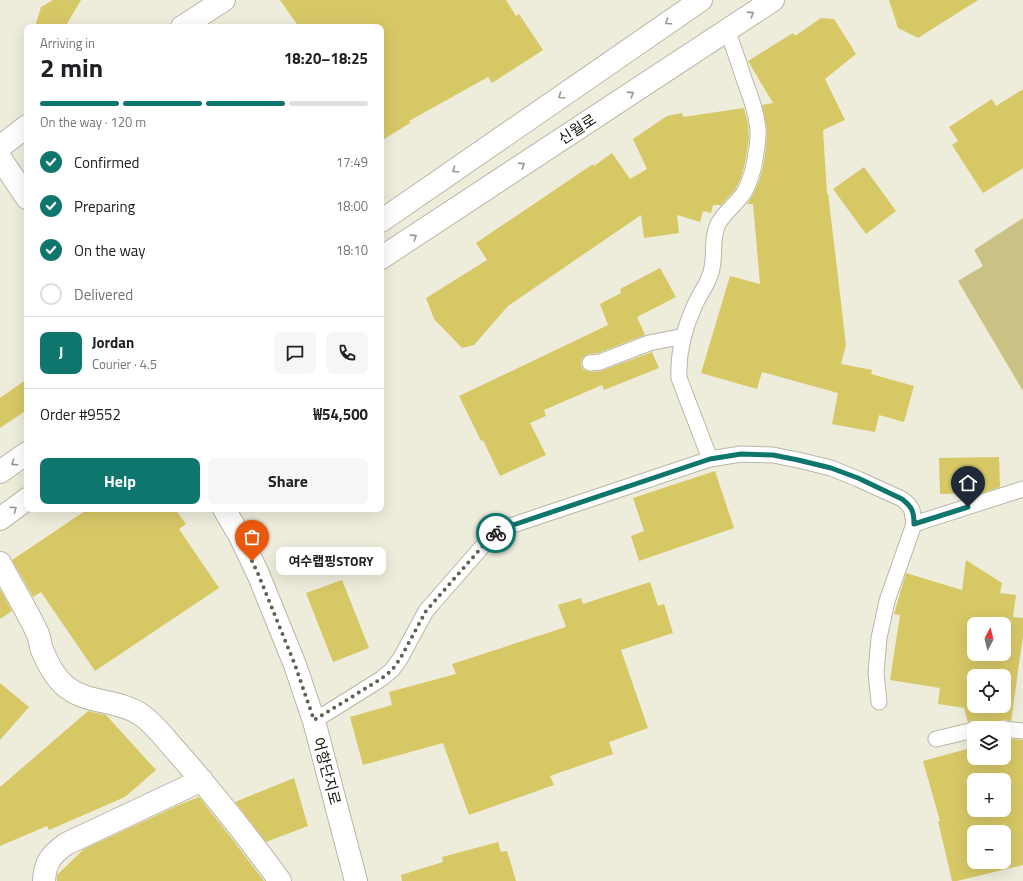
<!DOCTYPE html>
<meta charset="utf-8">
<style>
:root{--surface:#fff;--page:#f6f6f6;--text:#202124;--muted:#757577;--line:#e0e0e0;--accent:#0f766e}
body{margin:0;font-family:"Titillium Web","Noto Sans KR",sans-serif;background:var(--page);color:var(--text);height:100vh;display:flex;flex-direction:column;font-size:15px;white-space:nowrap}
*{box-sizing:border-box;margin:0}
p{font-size:13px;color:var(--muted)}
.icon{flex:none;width:22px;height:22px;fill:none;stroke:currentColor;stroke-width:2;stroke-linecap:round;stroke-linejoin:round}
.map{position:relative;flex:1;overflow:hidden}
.panel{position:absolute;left:24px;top:24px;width:360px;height:488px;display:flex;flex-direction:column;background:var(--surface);border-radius:8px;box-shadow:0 4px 16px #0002}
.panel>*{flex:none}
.needle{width:26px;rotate:7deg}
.buttons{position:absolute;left:967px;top:617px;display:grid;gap:8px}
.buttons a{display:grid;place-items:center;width:44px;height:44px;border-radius:8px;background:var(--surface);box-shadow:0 4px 16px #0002;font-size:20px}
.pin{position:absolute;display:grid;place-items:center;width:34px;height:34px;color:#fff;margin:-41px -17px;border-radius:50% 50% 50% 0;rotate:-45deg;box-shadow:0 0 4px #0007}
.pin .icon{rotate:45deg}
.courier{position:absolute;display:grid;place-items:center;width:40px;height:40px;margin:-20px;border:3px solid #0f766e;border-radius:50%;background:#fff;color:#222;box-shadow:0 1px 5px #0007}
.bubble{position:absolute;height:28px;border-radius:8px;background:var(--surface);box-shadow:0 4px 16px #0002;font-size:13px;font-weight:700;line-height:28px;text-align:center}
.head em{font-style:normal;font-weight:700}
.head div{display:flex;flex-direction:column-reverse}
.head{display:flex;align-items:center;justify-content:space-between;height:68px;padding:0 16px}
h1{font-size:26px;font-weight:700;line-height:30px}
.bar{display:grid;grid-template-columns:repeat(4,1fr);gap:6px 4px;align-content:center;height:48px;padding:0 16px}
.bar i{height:5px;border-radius:3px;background:var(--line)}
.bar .active{background:var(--accent)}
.bar p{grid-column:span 4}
.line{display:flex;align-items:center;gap:10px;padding:0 16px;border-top:1px solid var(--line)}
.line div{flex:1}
.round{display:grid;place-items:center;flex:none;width:42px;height:42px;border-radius:8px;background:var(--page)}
ol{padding:0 16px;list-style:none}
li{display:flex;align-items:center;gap:12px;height:44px}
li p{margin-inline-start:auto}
li .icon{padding:4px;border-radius:50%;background:var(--accent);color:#fff;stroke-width:4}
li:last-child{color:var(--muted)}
li i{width:22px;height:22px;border:2px solid var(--line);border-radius:50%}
.cta{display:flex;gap:8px;margin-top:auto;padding:8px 16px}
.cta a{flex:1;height:46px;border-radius:8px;background:var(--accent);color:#fff;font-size:16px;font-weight:700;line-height:46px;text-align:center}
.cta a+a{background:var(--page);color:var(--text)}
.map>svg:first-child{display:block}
.green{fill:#cac184}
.building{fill:#d7c866;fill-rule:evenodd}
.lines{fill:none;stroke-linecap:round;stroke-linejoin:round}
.lane-casing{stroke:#b9b7a7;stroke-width:17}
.street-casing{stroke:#b9b7a7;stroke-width:24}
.secondary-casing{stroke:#b9b7a7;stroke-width:24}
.lane{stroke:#fff;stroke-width:15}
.street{stroke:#fff;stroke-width:22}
.secondary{stroke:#fff;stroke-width:22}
.oneway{stroke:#979693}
.done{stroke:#626157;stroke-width:4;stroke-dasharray:0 7.2}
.route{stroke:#0f766e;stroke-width:5}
.labels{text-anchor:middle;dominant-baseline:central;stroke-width:4;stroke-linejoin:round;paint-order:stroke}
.street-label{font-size:15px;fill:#171610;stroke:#fff}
</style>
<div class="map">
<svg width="1023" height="881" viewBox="0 0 1023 881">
<rect width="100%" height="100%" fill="#eeecdb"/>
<!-- green -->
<path class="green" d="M 1023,218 L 1023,391 L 958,281 L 983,266 L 974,250 Z"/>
<!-- building -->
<path class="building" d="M 53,0 L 81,0 L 65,27 L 35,27 L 41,7 Z
M 280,0 L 506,0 L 516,16 L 519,14 L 543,50 L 492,83 L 488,77 L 409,121 L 410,123 L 381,141 L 381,27 L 299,27 Z
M 889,0 L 978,0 L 918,38 L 898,28 Z
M 821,18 L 834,19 L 856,54 L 825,79 L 845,120 L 823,130 L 827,194 L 828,193 L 846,345 L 841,364 L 872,370 L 871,374 L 914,386 L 904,422 L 879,415 L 875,432 L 832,424 L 838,393 L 762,372 L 757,389 L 701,373 L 730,276 L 760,284 L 753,204 L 747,204 L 753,195 L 759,181 L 763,167 L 766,148 L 767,129 L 762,105 L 773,103 L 748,61 L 793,33 L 795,36 Z
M 1023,89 L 1023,168 L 983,193 L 952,145 L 958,141 L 949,127 L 992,99 L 996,106 Z
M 744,108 L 748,124 L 749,138 L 745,163 L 741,178 L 735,190 L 721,205 L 713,205 L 711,213 L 703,211 L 700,222 L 677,215 L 679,233 L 644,238 L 641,215 L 508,306 L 474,345 L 462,348 L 434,319 L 426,298 L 487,260 L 476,243 L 593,164 L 594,166 L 612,153 L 630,179 L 647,169 L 633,139 L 667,116 L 682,113 L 683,117 Z
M 864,167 L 896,211 L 866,234 L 833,189 Z
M 660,268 L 676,297 L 637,317 L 645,335 L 598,353 L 589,354 L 585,356 L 582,359 L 581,364 L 583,369 L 587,371 L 591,372 L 601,371 L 652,352 L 659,368 L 604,390 L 602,385 L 544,410 L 546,416 L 530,423 L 546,455 L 500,476 L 483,440 L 481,441 L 459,396 L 608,325 L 600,304 L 621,293 L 620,289 Z
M 27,379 L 27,410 L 0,428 L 0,398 Z
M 999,457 L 1000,487 L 982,493 L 940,494 L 939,458 Z
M 715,471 L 734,528 L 639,561 L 631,536 L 644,531 L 633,498 Z
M 88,509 L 175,509 L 186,524 L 179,529 L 219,588 L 95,671 L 41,592 L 33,597 L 12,560 Z
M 966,560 L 1002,583 L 1000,593 L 1016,595 L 1013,617 L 1023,618 L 1023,636 L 1011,721 L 1005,720 L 1000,721 L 997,724 L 995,728 L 983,728 L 980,724 L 976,721 L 968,722 L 964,708 L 938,704 L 940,688 L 890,680 L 900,615 L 894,614 L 906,573 L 962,590 ZM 974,624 L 1004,624 L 1004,654 L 974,654 ZM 974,676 L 1004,676 L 1004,706 L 974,706 Z
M 342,580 L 369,648 L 333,662 L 306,593 Z
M 650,582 L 658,606 L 664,604 L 673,633 L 621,650 L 648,728 L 609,742 L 613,754 L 550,776 L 554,785 L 469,815 L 443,743 L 363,765 L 350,717 L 392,705 L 389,692 L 456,674 L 452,664 L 566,627 L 558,605 L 581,598 L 583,604 Z
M 0,589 L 12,611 L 0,619 Z
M 0,683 L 29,707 L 0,740 Z
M 88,711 L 106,715 L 156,770 L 125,797 L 49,830 L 47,826 L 0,846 L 0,787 Z
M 1004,738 L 1023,740 L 1023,865 L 957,881 L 952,881 L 938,821 L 940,821 L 923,761 L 974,747 L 974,758 L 1004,758 ZM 974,780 L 1004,780 L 1004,810 L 974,810 ZM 974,832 L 1004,832 L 1004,862 L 974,862 Z
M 294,778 L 308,826 L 266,842 L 235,802 Z
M 199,797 L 233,840 L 264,881 L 57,881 L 57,875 L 84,849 L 181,804 Z
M 498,842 L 501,852 L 507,851 L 516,881 L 402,881 L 401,875 L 443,862 L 442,857 Z"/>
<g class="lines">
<defs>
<path id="lane" d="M 590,363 L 600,362 L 649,343 L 684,336
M 710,459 L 679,378 C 678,355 684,329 694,307 C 698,297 705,288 709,278 C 717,261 710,241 718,224 C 724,212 738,203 745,191 C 749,183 752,174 754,165 C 756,153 759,141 758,129 C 756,111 750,95 744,79 C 739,63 733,46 727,30
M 914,524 L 1023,489
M 314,721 L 381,679 L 392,670 L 400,659 L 426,611 L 488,540 L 499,531 L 513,525 L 710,459 L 741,454 L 773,455 L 798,460 L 831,468 L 858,479 L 902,499 L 908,504 L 912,510 L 914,524 L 887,601 L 879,638 L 876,673 L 879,702
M 1004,729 L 1023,731
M 936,739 L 974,730"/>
<path id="street" d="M 182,27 L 224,0
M 0,147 L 27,126
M 0,158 L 27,198
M 224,509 L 241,538 L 259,576 L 295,665 L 314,721 L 356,881
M 0,563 C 12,586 26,609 37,632 C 40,638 40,644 42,650 C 47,662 54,676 64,685 C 85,704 117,699 140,714 C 155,724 166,740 178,753 C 214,794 248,837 280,881
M 44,881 C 45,862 51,855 66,844 L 202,780"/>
<path id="secondary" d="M 381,221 L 701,0
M 381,258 L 773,0
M 0,472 L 27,453
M 0,519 L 27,499"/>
</defs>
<!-- lane casing -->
<use href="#lane" class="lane-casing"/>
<!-- street casing -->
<use href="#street" class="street-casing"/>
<!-- secondary casing -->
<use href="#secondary" class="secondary-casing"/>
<!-- lane -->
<use href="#lane" class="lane"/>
<!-- street -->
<use href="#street" class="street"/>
<!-- secondary -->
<use href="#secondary" class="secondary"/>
</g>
<!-- one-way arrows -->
<defs><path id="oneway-chevron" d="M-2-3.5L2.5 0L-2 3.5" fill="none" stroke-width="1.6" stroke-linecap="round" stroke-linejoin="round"/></defs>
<g class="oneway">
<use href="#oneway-chevron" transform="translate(751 14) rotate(-33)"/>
<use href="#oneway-chevron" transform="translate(668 22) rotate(145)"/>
<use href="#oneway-chevron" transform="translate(631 94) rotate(-33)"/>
<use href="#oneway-chevron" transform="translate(561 96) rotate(145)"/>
<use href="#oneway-chevron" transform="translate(522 165) rotate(-33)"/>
<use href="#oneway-chevron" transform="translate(455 170) rotate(145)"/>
<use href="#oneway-chevron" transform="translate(414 237) rotate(-33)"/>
<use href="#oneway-chevron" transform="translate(14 463) rotate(146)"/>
<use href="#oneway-chevron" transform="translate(14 509) rotate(-36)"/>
</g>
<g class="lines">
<!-- done -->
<path class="done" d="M 252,561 L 259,576 L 295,665 L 314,720 L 381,679 L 392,670 L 400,659 L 426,611 L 488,540 L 496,533"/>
<!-- route -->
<path class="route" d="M 496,533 L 499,531 L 513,525 L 710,459 L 741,454 L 773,455 L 798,460 L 831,468 L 858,478 L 902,499 C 912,507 914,511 914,524 L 968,507"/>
</g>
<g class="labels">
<!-- street labels -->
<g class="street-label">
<text transform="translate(577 129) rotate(-33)">신월로</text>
<text transform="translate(327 771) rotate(75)">어항단지로</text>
</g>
</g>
</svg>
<div class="buttons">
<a><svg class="needle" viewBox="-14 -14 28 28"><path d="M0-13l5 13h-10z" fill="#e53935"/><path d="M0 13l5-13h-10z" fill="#757577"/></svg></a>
<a><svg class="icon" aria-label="locate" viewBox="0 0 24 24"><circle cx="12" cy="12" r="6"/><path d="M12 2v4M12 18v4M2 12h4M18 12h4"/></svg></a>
<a><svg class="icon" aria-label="layers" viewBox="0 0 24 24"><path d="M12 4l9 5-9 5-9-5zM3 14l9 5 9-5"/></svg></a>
<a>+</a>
<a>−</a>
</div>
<div class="pin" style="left:252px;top:561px;background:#ea580c"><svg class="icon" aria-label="bag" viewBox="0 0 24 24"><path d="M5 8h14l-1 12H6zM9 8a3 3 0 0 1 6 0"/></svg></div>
<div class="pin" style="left:968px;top:507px;background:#1f2937"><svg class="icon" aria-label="home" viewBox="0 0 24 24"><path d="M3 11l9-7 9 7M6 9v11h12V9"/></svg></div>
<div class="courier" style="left:496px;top:533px"><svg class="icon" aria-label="bike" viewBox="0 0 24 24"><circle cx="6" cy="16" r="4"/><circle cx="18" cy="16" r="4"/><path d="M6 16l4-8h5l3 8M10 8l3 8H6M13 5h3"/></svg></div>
<div class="bubble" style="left:276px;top:547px;width:110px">여수랩핑STORY</div>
<section class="panel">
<div class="head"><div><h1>2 min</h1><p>Arriving in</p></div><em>18:20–18:25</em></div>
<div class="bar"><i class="active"></i><i class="active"></i><i class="active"></i><i></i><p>On the way · 120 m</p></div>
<ol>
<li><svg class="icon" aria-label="check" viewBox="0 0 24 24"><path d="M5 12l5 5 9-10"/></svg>Confirmed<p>17:49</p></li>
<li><svg class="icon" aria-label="check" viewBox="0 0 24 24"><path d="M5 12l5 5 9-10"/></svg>Preparing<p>18:00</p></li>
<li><svg class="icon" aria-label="check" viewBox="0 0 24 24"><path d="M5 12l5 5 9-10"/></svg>On the way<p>18:10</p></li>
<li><i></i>Delivered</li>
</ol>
<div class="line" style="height:72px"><b class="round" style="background:var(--accent);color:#fff">J</b><div><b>Jordan</b><p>Courier · 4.5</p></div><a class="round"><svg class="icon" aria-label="chat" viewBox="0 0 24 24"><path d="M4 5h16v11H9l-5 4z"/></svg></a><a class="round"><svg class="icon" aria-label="phone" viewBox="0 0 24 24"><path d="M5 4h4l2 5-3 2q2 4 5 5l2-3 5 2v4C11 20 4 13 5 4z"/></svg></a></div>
<div class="line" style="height:52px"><div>Order #9552</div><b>₩54,500</b></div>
<div class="cta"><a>Help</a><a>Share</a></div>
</section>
</div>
